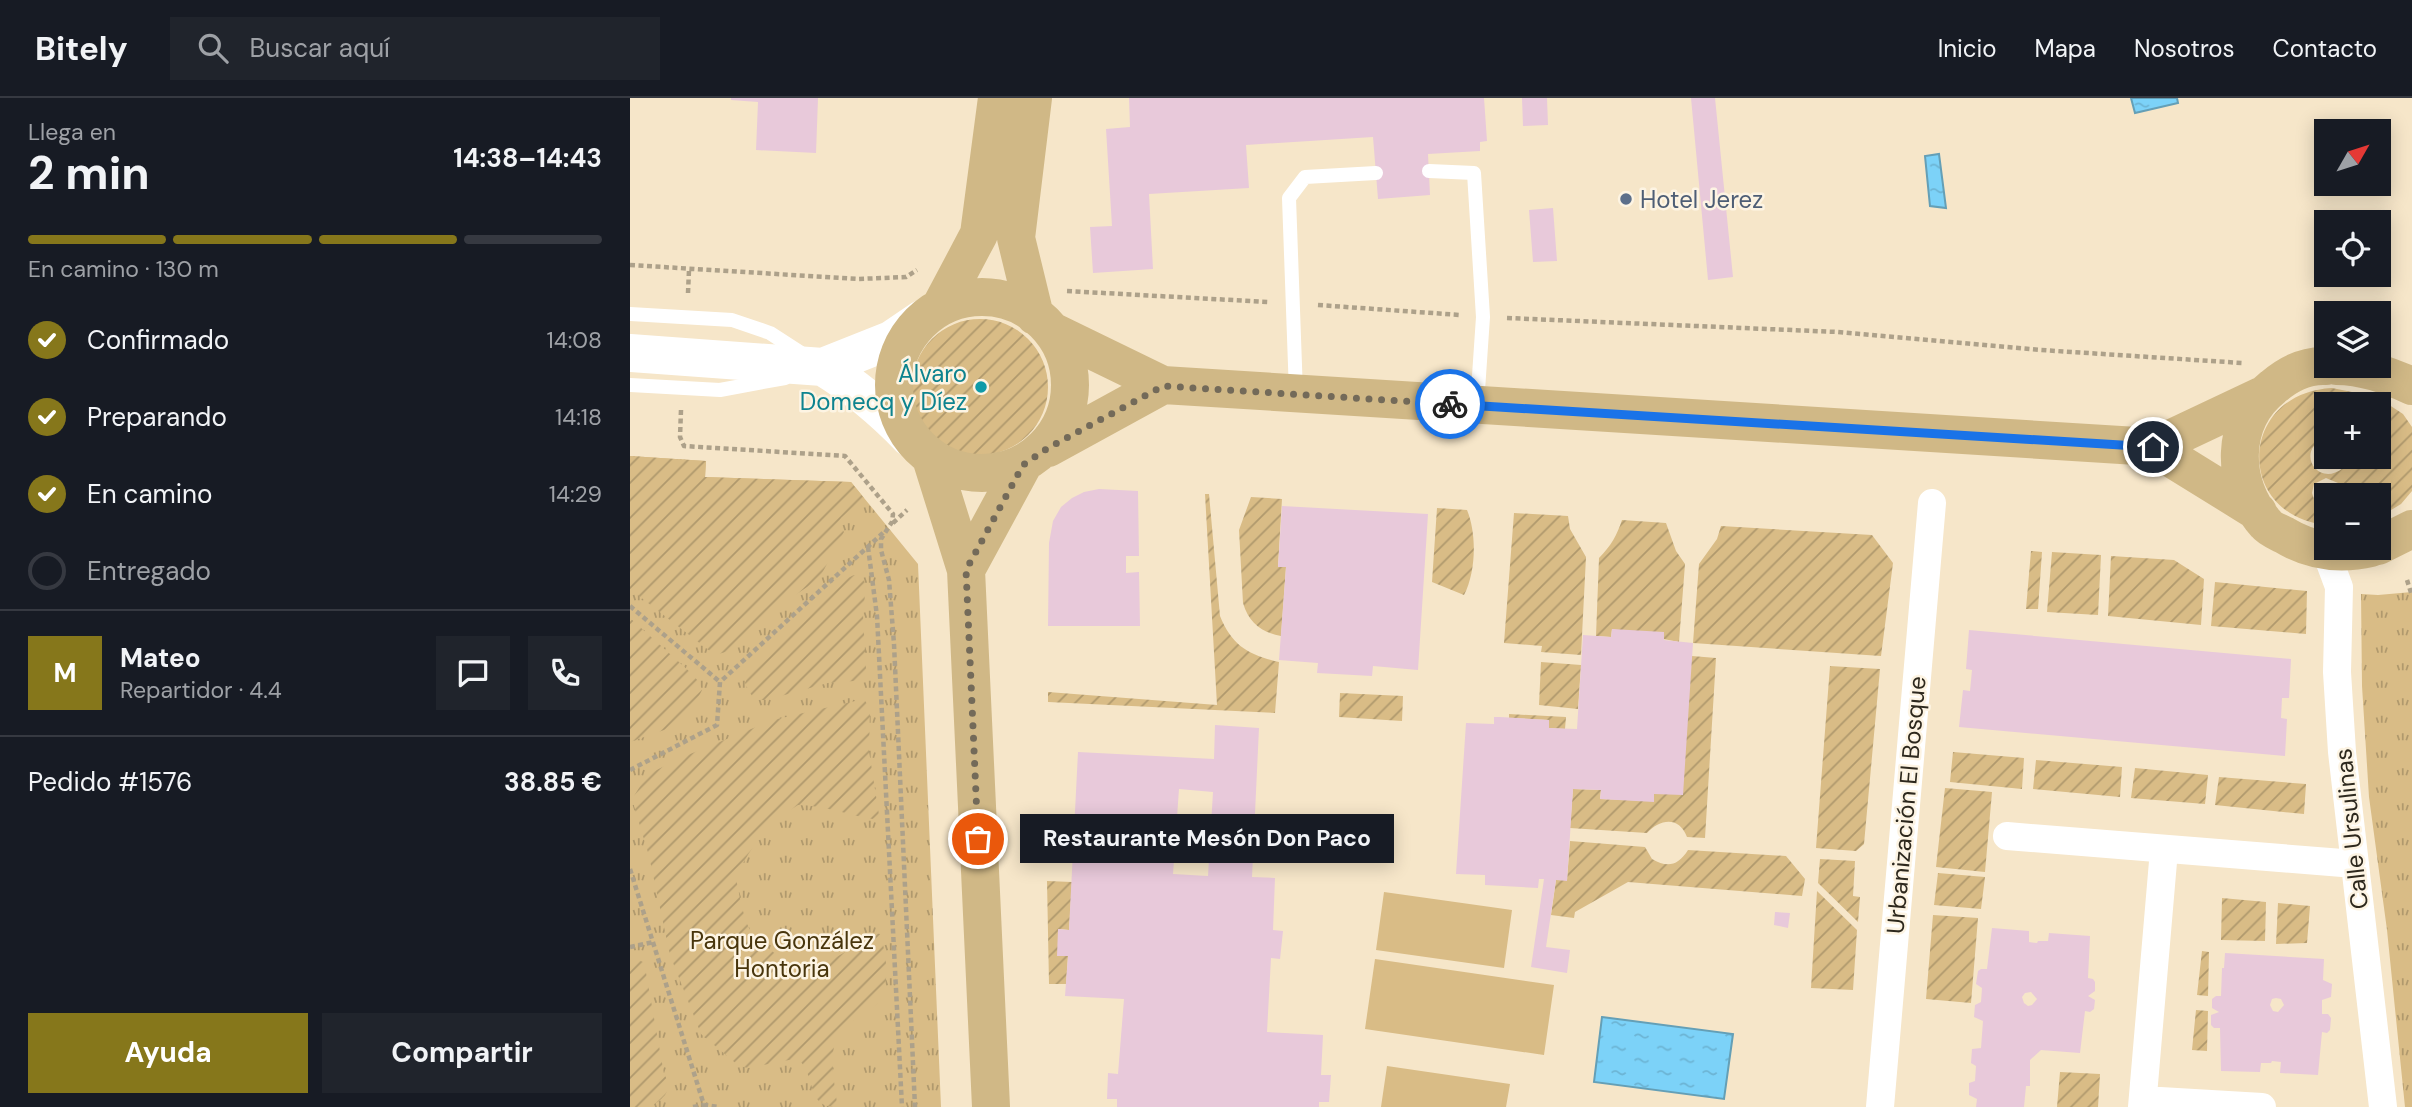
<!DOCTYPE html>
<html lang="es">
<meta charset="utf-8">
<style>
:root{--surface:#171b24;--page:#20242c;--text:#f1f3f6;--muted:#9ea1a6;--line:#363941;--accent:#86771b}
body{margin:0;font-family:"DM Sans",sans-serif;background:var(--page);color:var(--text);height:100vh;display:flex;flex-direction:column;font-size:26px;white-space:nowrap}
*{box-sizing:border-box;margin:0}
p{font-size:23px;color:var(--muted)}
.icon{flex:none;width:38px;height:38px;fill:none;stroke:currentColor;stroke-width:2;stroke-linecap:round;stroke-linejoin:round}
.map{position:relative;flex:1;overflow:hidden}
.details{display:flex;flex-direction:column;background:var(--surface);width:630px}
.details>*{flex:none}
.needle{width:46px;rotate:51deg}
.controls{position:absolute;left:1684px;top:21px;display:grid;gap:14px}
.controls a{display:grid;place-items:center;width:77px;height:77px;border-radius:0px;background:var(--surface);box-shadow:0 4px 18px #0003;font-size:35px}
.pin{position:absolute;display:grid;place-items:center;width:60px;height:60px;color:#fff;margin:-30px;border:4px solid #fff;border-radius:50%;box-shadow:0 2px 7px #0007}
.courier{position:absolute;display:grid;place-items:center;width:70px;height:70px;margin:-35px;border:5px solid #1a73e8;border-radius:50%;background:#fff;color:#222;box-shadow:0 2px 9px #0007}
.bubble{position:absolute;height:49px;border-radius:0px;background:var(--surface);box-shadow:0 4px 18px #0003;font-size:23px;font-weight:700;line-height:49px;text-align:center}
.headline em{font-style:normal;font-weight:700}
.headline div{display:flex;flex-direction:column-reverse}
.headline{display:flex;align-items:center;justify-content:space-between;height:119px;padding:0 28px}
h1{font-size:46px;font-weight:700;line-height:52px}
.bar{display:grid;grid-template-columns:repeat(4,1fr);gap:10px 7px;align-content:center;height:84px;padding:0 28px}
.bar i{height:9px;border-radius:5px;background:var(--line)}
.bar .active{background:var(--accent)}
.bar p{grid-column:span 4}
.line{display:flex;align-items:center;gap:18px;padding:0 28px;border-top:2px solid var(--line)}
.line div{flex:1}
.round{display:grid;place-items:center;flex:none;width:74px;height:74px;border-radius:0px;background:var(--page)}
ol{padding:0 28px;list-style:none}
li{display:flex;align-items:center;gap:21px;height:77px}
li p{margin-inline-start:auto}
li .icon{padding:7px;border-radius:50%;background:var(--accent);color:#fff;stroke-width:4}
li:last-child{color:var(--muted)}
li i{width:38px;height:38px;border:4px solid var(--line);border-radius:50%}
.button{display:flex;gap:14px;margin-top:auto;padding:14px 28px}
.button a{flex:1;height:80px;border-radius:0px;background:var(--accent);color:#fff;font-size:28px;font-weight:700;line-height:80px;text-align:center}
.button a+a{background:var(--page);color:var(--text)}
header{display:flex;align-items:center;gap:42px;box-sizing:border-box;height:98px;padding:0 35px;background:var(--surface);border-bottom:2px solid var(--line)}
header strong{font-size:33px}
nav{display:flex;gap:38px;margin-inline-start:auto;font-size:24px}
.search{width:490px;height:63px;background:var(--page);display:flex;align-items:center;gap:18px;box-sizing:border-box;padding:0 24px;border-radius:0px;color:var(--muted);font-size:26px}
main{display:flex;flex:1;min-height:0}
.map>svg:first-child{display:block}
.grass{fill:url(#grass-tufts)}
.garden{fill:url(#garden-furrows);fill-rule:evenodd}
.pitch{fill:#d9bc86}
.water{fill:url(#water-ripples);stroke:#649fb6;stroke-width:2}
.building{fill:#e8c9da;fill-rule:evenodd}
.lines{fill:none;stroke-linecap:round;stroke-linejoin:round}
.path{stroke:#ada18a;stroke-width:4.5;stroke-dasharray:5 3.5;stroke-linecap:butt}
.lane{stroke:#fff;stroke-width:14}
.street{stroke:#fff;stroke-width:28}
.secondary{stroke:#fff;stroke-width:38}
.primary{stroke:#d0b886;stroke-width:38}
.done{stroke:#736a59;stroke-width:7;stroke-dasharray:0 12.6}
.route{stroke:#1a73e8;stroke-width:9}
.service-dot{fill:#5c6f8a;stroke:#fdf4e3;stroke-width:2.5}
.culture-dot{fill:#0f9aa8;stroke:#fdf4e3;stroke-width:2.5}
.labels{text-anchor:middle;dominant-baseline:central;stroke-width:5;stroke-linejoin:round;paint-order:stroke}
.service-label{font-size:24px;fill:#4e5e75;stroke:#fdf4e3;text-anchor:start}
.culture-label{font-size:24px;fill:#0d838f;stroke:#fdf4e3;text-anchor:end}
.street-label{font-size:24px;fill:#2d281d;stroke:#fdf4e3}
.park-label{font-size:24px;fill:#48350c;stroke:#fdf4e3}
</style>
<header>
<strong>Bitely</strong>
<div class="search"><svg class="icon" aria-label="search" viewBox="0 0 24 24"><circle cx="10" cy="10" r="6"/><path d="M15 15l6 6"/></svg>Buscar aquí</div>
<nav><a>Inicio</a><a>Mapa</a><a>Nosotros</a><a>Contacto</a></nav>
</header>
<main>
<section class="details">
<div class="headline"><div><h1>2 min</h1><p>Llega en</p></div><em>14:38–14:43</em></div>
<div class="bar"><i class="active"></i><i class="active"></i><i class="active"></i><i></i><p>En camino · 130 m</p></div>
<ol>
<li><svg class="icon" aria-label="check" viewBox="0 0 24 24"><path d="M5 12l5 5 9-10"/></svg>Confirmado<p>14:08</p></li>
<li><svg class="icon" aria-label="check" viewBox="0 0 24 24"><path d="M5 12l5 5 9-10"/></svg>Preparando<p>14:18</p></li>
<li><svg class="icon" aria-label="check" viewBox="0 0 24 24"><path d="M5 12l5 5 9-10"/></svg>En camino<p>14:29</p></li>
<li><i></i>Entregado</li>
</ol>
<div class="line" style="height:126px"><b class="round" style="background:var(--accent);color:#fff">M</b><div><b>Mateo</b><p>Repartidor · 4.4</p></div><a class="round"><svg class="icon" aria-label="chat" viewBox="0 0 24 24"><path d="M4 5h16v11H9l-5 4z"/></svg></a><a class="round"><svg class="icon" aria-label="phone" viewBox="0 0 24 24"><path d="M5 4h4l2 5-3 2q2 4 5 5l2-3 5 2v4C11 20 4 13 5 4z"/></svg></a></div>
<div class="line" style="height:91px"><div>Pedido #1576</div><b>38.85 €</b></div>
<div class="button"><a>Ayuda</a><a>Compartir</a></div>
</section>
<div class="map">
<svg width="1782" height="1009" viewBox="0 0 1782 1009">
<defs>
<pattern id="grass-tufts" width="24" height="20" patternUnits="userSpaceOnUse" patternTransform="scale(1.75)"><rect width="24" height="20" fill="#d9bc86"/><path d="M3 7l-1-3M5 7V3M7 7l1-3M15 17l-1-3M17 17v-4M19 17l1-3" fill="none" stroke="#b0996d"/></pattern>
<pattern id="garden-furrows" width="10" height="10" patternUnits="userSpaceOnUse" patternTransform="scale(1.75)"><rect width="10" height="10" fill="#d9bc86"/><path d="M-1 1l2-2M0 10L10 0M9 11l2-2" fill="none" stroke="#b0996d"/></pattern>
<pattern id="water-ripples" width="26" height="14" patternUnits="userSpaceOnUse" patternTransform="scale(1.75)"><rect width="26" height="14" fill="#7cd2f8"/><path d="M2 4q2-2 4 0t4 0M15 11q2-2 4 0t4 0" fill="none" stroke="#6cb4d4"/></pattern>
</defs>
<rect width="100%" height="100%" fill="#f6e6c9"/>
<!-- grass -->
<path class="grass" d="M 0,358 L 76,363 L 75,379 L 221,384 L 288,466 L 311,1009 L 0,1009 Z
M 1782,494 L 1782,1009 L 1775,1009 L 1757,832 L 1739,699 L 1732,588 L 1731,496 L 1748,497 Z"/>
<!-- garden -->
<path class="garden" d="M282 289a68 68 0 1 1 136 0a68 68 0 1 1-136 0Z
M 1702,290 L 1747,299 L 1773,316 L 1782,329 L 1782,393 L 1771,406 L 1748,420 L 1748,397 L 1711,397 L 1708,385 L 1696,380 L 1684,386 L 1682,395 L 1685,404 L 1696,409 L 1696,427 C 1604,417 1608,295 1702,290 ZM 1696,306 L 1748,306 L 1748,359 L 1716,359 L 1713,370 C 1687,391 1664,351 1696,340 L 1696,335 L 1687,327 L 1688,314 Z
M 0,358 L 76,363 L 75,379 L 221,384 L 234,400 L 211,420 L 209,425 L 214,434 L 189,481 L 146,510 L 99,553 L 85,557 L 0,491 Z
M 575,396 L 579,396 L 590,518 C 602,548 619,557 649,564 L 645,615 L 418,604 L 418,594 L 587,607 Z
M 621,399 L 652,401 L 648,468 L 656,469 L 651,538 C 631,534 619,525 613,505 L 609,432 Z
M 807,410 L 837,412 C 847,436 846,474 834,497 L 802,484 Z
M 884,415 L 938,418 L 940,431 L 956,459 L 951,557 L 911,554 L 912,548 L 874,545 Z
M 992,422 L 1036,425 L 1046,453 L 1055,466 L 1049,544 L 982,531 L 981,539 L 966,538 L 969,460 C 981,448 987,437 992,422 Z
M 1091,428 L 1242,437 L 1263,465 L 1251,558 L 1063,545 L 1069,466 L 1087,441 Z
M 1401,453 L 1412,454 L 1408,511 L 1396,511 Z
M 1422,454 L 1471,457 L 1468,517 L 1417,514 Z
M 1481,458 L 1544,462 L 1574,481 L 1571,527 L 1478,518 Z
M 224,477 L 230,477 L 236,486 L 233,517 L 236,571 L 233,580 L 224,583 L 198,585 L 140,601 C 124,605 121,598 115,585 L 119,574 C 140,548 164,524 191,505 C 204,496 209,483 224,477 Z
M 1585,484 L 1677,493 L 1676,536 L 1581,528 Z
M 0,520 L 60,574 L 69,584 L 72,592 L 60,616 L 51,626 L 0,644 Z
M 1062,558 L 1086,560 L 1075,740 L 1057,739 C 1049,718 1030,721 1017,735 L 940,730 L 943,691 L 971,692 L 970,701 L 1024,703 L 1024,696 Z
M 911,564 L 951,567 L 948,611 L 909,607 Z
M 1200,568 L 1250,571 L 1234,746 L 1226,753 L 1186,750 Z
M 710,595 L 773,598 L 772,623 L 709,619 Z
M 234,601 L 240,611 L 239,653 L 249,717 L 243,721 C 217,717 194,707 168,707 C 140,724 119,749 106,780 C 109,795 114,825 123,837 C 127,843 134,847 139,851 C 162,869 184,871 210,857 C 221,852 229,841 240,834 L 250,836 C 257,856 262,893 244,909 C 233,918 217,924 209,936 C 197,957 205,984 207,1006 L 206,1009 C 177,1009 186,982 171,964 L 159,962 L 118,970 L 109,968 L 71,936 L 40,857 L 19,758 L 4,708 L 4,698 L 17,677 L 48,661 L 143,622 Z
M 879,616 L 936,619 L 935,631 L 919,630 L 919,622 L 879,620 Z
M 1323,654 L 1394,660 L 1392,691 L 1320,684 Z
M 1406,662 L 1492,669 L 1490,699 L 1403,691 Z
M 1505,670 L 1578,677 L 1575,706 L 1501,700 Z
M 1589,679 L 1676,686 L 1674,716 L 1585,707 Z
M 1315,690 L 1362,694 L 1355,774 L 1306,769 Z
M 940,743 L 1015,749 L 1022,761 C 1037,770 1048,768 1058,752 L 1156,758 L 1175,781 L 1172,798 L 998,784 L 945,814 L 944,820 L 921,817 L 926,782 L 937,782 Z
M 1190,761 L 1225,763 L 1223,798 L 1230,799 L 1228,824 L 1188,785 Z
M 1308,775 L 1355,779 L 1351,811 L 1304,807 Z
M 417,783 L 442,784 L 439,832 L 429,831 L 438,858 L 436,886 L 419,886 Z
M 1187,793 L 1227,832 L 1223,892 L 1181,890 Z
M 1592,800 L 1636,804 L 1635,843 L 1591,842 Z
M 1648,805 L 1680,808 L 1677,845 L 1646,846 Z
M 1303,817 L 1348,820 L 1341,905 L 1296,901 Z
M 1572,853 L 1579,854 L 1578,898 L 1567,897 Z
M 4,860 L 13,864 L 15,869 L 34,976 C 39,985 41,987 35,997 C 24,1009 20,1009 0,1009 L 0,861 Z
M 1566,912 L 1578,913 L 1577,953 L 1562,952 Z
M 1430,974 L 1470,976 L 1468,1009 L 1427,1009 Z"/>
<!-- pitch -->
<path class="pitch" d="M 754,794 L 882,812 L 874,870 L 746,852 Z
M 745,861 L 924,887 L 914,957 L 735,931 Z
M 757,968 L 880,986 L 876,1009 L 751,1009 Z"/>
<!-- water -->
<path class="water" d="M 1501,0 L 1547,0 L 1548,5 L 1505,15 Z
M 1309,56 L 1316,110 L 1300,108 L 1295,58 Z
M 972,919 L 1103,936 L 1094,1001 L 964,984 Z"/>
<!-- building -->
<path class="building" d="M 101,0 L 188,0 L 186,55 L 126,52 L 128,4 L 101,2 Z
M 499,0 L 854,0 L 857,43 L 850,44 L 850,53 L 798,56 L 800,97 L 748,101 L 743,39 L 616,47 L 619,90 L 519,96 L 523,171 L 463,175 L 460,129 L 482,128 L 476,31 L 500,29 Z
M 892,0 L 917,0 L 918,27 L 893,28 Z
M 1061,0 L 1085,0 L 1103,179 L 1078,182 Z
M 923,110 L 927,163 L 903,164 L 899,112 Z
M 469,391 L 508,393 L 509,458 L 496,458 L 496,475 L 509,474 L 510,528 L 418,528 L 419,445 L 423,423 L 431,409 L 442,400 L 454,394 Z
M 652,408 L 798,416 L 788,572 L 743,568 L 742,578 L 687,575 L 688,565 L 649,562 L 656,469 L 648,469 Z
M 982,531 L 1034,534 L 1034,542 L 1063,545 L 1053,697 L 1024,696 L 1024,704 L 970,701 L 971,692 L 943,691 L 937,783 L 926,782 L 916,849 L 940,852 L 937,875 L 901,869 L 914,781 L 909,781 L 908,790 L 855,787 L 855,777 L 826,776 L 836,625 L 864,626 L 864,619 L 870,619 L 919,622 L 919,630 L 947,631 L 953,537 L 981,539 Z
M 1339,532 L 1661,561 L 1659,600 L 1652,600 L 1651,620 L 1657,621 L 1655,658 L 1329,629 L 1333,592 L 1340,593 L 1342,572 L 1336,571 Z
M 585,627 L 629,630 L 622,779 L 645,780 L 643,832 L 653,833 L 650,861 L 641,860 L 637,934 L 693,937 L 691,977 L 701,977 L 699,1004 L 689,1004 L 689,1009 L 487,1009 L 487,1001 L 477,1001 L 478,975 L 488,976 L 494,901 L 435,898 L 438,858 L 427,858 L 428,831 L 439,832 L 448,654 L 584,661 ZM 549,691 L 583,694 L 578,778 L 543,776 Z
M 1145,814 L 1160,815 L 1158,830 L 1144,827 Z
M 1362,830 L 1399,833 L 1399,844 L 1407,845 L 1408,843 L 1418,843 L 1419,835 L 1460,838 L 1458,880 L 1463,881 L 1465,884 L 1465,893 L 1458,898 L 1465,902 L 1464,911 L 1460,914 L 1455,913 L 1450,955 L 1411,952 L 1400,962 L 1400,988 L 1396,988 L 1394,1009 L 1346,1009 L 1347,1001 L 1339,997 L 1339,985 L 1345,983 L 1346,968 L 1341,965 L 1342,951 L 1351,950 L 1353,923 L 1344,919 L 1345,907 L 1351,904 L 1352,890 L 1346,886 L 1348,873 L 1351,871 L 1357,871 ZM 1401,894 L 1407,901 L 1402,907 L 1398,908 L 1394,905 L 1392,899 L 1395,895 Z
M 1595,855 L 1694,861 L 1693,882 L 1702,886 L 1701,899 L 1692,902 L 1692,916 L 1698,916 L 1701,920 L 1700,932 L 1697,935 L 1692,934 L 1688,977 L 1650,975 L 1651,964 L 1642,963 L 1641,965 L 1631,965 L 1630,974 L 1591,973 L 1590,930 L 1584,930 L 1581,927 L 1581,917 L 1589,914 L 1582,910 L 1582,901 L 1586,898 L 1591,898 L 1592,870 L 1594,870 ZM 1646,900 L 1651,901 L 1654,907 L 1648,914 L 1643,913 L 1640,907 L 1642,901 Z"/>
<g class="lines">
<!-- path -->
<path class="path" d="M 0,167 L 228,181 L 276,179 L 287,172
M 437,193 L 638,204
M 58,195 L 59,172
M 688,207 L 830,217
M 877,220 L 1208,234 L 1411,252 L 1612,265
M 51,312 L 50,339 L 54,348 L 215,358 L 263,416 L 262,424 L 251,441 L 251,452 L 259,482 L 264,546 L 285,1009
M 263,425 L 277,412
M 238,449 L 247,518 L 272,1009
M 1777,482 L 1782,498
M 0,508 L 90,584
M 0,672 L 87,627 L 90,584 L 254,434
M 0,771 L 74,1007 L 88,1009
M 0,849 L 24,844
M 63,1009 L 74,1007"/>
<!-- lane -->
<path class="lane" d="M 799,73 L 844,75 L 853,219 L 847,307
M 0,216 L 102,222 L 140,235 L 174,257
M 0,287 L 90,292 L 155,280
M 666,295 L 659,100 L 675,79 L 746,75"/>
<!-- street -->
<path class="street" d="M 1696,454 L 1709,489 L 1707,574 L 1712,654 L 1753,1009
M 1377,738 L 1725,766
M 1513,1002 L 1632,1009
M 1250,1009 L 1302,405
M 1512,1009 L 1534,752"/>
<!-- secondary -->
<path class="secondary" d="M 0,255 L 193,269 L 261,242 L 292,221
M 193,269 C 226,289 253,312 280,340"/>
<!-- primary -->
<path class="primary" d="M 403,0 L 386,140 L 405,218
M264 287a88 88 0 1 1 176 0a88 88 0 1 1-176 0Z
M 312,206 L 349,136 L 367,0
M 422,233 L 533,287 L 1523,349 L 1628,414
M 1696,268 C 1676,267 1658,276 1643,289 C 1600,323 1600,386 1636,426 C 1640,431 1648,434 1654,437 C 1682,454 1710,457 1741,450
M 1706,268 C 1733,268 1757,277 1782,288
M 1523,349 L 1631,298
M 418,350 L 533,287
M 301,360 L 336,472 L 361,1009
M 1748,448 L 1782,431
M 336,472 L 393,367"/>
</g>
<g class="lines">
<!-- done -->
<path class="done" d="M 348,741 L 336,472 L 393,367 L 418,350 L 533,288 L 820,306"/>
<!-- route -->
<path class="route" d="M 820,306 L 1523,349"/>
</g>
<!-- markers -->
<circle class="service-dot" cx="996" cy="101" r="7"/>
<circle class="culture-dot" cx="351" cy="289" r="7"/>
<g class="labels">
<!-- service labels -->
<g class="service-label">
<text x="1010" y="101">Hotel Jerez</text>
</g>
<!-- culture labels -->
<g class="culture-label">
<text x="337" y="275">Álvaro<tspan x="337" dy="28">Domecq y Díez</tspan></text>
</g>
<!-- street labels -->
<g class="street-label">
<text transform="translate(1276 707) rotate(-85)">Urbanización El Bosque</text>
<text transform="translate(1721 731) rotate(-96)">Calle Ursulinas</text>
</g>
<!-- park labels -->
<g class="park-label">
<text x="152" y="842">Parque González<tspan x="152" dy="28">Hontoria</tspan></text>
</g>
</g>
</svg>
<div class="controls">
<a><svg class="needle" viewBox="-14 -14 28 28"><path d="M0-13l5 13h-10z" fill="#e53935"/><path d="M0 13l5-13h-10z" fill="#9ea1a6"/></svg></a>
<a><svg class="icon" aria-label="locate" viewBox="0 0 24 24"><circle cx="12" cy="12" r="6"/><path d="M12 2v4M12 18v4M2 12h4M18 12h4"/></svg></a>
<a><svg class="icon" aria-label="layers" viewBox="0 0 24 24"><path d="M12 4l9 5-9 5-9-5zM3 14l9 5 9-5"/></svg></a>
<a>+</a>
<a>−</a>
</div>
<div class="pin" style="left:348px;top:741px;background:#ea580c"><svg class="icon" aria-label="bag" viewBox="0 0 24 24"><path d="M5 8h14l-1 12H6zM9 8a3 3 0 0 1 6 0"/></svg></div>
<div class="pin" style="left:1523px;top:349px;background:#1f2937"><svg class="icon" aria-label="home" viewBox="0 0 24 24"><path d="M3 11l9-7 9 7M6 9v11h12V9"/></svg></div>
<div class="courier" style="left:820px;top:306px"><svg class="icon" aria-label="bike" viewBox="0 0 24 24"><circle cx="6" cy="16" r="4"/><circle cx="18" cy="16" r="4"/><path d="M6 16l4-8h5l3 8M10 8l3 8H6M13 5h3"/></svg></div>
<div class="bubble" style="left:390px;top:716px;width:374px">Restaurante Mesón Don Paco</div>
</div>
</main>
